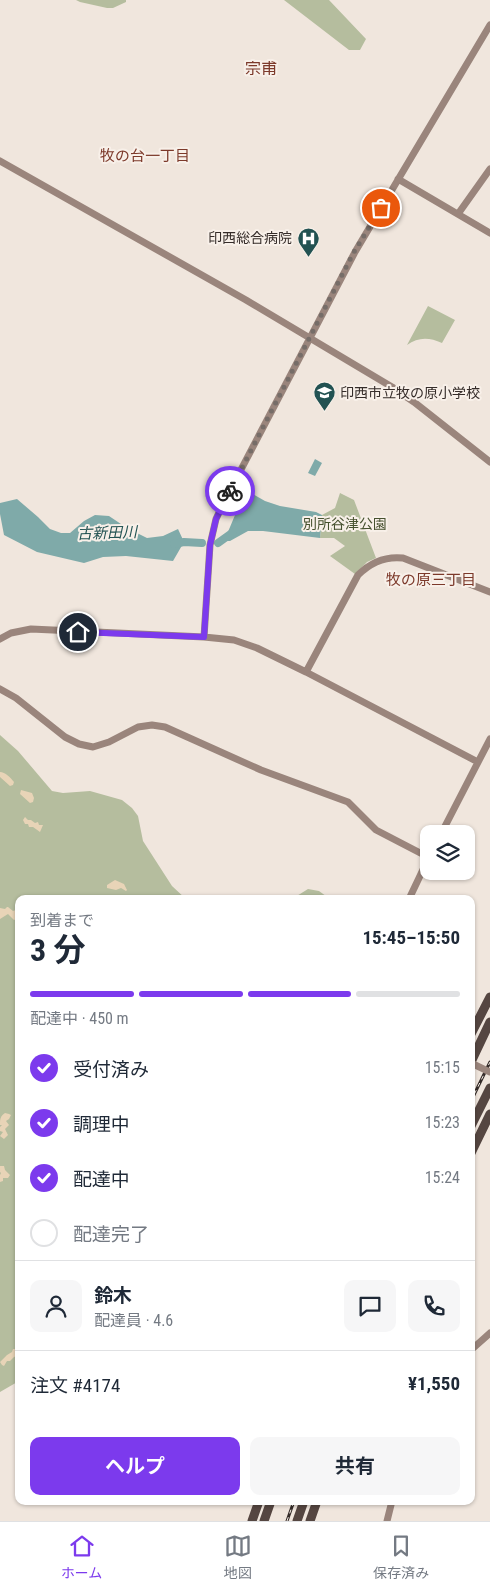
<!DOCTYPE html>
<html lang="ja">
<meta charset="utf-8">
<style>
:root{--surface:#fff;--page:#f6f6f7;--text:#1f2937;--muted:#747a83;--line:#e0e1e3;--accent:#7c3aed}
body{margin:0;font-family:"Roboto Condensed","Noto Sans JP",sans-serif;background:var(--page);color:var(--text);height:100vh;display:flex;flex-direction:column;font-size:19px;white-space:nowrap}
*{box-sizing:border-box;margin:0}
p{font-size:16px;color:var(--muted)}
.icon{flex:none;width:28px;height:28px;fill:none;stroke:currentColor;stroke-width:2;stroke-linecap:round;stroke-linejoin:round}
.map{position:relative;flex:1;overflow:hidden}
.side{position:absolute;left:15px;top:895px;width:460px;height:610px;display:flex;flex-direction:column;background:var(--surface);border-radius:10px;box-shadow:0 1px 4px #0004}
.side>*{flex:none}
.tools{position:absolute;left:420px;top:825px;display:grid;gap:10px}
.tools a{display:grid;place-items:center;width:55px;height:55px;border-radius:10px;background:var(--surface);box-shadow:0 1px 4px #0004;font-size:25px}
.pin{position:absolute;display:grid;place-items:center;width:42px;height:42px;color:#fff;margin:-21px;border:2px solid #fff;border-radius:50%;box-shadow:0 1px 5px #0007}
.courier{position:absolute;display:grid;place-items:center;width:50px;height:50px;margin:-25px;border:4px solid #7c3aed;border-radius:50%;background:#fff;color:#222;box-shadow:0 1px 6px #0007}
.summary em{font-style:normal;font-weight:700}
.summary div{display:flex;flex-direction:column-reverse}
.summary{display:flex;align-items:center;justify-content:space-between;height:85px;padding:0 15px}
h1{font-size:32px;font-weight:700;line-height:38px}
.bar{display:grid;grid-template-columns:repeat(4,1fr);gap:8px 5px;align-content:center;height:60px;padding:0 15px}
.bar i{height:6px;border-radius:4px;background:var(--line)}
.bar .current{background:var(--accent)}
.bar p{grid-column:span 4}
.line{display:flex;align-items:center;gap:12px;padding:0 15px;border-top:1px solid var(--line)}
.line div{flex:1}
.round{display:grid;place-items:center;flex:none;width:52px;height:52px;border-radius:10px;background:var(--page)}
ol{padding:0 15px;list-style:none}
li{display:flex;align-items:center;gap:15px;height:55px}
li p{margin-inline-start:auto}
li .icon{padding:5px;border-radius:50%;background:var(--accent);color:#fff;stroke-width:4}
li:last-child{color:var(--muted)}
li i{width:28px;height:28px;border:2px solid var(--line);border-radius:50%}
.primary-button{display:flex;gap:10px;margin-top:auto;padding:10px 15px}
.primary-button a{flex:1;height:58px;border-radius:10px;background:var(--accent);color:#fff;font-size:20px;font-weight:700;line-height:58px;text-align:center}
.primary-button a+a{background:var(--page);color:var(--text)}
.dock{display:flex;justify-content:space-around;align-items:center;height:70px;border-top:1px solid var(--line);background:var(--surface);font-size:14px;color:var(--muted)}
.dock a{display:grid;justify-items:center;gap:2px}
.dock .current{color:var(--accent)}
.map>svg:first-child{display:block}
.green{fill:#b5bd9e}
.sand{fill:#e8d4b7}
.water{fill:#7faaa9}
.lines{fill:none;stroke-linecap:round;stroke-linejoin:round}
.river{stroke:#7faaa9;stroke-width:8}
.secondary{stroke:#9a857c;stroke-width:7}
.highway{stroke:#554641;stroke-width:9}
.rail-casing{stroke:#352c29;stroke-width:3}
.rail{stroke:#f8f0e9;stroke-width:1;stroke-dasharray:4;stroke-linecap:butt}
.secondary-bridge{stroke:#9a857c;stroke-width:7}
.done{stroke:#766d68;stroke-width:5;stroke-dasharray:0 9}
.route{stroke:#7c3aed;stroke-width:6}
.labels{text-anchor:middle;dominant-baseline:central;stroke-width:4;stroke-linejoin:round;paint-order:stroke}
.poi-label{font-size:14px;fill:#352c29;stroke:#f8f0e9;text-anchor:end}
.park-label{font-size:14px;fill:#46512f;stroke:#f8f0e9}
.neighbourhood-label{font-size:15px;fill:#7c392a;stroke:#f8f0e9}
.water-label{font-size:15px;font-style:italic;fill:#225252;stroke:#f8f0e9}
.quarter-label{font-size:16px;fill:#7c392a;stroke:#f8f0e9}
</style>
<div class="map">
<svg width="490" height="1521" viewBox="0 0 490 1521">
<rect width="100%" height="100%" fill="#f0e6dd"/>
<!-- green -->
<path class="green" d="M 76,0 L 126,0 L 126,2 L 113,8 L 107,8 L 80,2 Z
M 284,0 L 329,0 L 366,39 L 360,50 L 349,50 Z
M 428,306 L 455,320 L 442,343 C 429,337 418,337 407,345 Z
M 340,493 L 354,500 L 376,558 L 367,562 L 355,574 L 330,556 L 345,546 L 334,538 L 320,538 L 322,515 L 335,508 Z
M 0,735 L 18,751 L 52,791 L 63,793 L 90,791 L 122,800 L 132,808 L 138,816 L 143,841 L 172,886 L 186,899 L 19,899 L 19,1381 L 0,1392 Z
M 308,889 L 319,891 L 330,899 L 292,899 Z"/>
<!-- sand -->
<path class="sand" d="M 0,772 C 5,772 11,778 14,782 L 13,785 L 10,786 L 0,777 Z
M 21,790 L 32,793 L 34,798 L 33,802 L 30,803 L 20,794 Z
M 25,817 L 28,820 L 31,820 L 35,823 L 38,822 L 39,825 L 43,825 L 40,832 L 33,827 L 29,827 L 28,824 L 25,824 L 23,820 Z
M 115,880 L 124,884 L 127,890 L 126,891 L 121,888 L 116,890 L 107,888 L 107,885 Z
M 7,907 L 8,907 L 13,911 L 19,909 L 19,918 L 14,920 L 8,914 L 0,919 L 0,908 L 5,909 Z
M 5,1113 L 9,1114 L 11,1115 L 9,1119 L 6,1121 L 9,1125 L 5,1129 L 8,1135 L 4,1139 L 0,1136 L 3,1132 L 0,1131 L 0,1127 L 2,1125 L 0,1125 C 0,1120 0,1116 5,1113 Z
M 0,1166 L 4,1166 L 5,1170 L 10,1175 L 8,1178 L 3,1178 L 3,1181 L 0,1182 L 0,1175 L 1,1173 L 0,1172 Z
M 13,1349 L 17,1349 L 19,1350 L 19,1355 L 14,1357 L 10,1361 L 7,1361 L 4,1366 L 2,1365 L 0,1362 L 7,1355 L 12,1352 Z"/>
<!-- water -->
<path class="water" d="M 315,459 L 322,463 L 315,476 L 308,473 Z
M 251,493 L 265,501 L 280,506 L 316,512 L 322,515 L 320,538 L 263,531 L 248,531 L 230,541 L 226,541 L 225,539 L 243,496 Z
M 17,499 L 38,517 L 50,529 L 61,533 L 70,533 L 84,521 L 95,515 L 109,516 L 127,528 L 147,538 L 163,536 L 178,529 L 184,542 L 173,561 L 126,556 L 103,557 L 84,563 L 37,552 L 4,535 L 0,514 L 0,503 Z"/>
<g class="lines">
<!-- river -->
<path class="river" d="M 218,543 L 232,533
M 174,544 L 184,542 L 202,543"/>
<!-- secondary -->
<path class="secondary" d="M 0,161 L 246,300 L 392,387 L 414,402 L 490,462
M 398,179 L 490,233
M 458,214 L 490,169
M 204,637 L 210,545 L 216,519 L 224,502 L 355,252 L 490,25
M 0,639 L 11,633 L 31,629 L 204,637 L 234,640 L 257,648 L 306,672 L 478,762
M 306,672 L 358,575 C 371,562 385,556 403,558 L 490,592
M 0,689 L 16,698 L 65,737 L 79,744 L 93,747 L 109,742 L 138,727 L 152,725 L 165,727 L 261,770 L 348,802 L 376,830 L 428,857
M 441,834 L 490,739
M 409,899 L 429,857
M 471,1350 L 490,1333
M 387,1521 L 392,1501"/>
<!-- highway -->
<path class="highway" d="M 471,1034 L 490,997
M 471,1062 L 490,1022
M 471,1126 L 490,1088
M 471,1153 L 490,1114
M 252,1521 L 259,1501
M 264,1521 L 271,1501
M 297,1521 L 304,1501
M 310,1521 L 317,1501"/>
<defs>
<path id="rail" d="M 471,1101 L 490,1062
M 287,1521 L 294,1501"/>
</defs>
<!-- rail casing -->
<use href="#rail" class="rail-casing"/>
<!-- rail -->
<use href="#rail" class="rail"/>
<!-- secondary-bridge -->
<path class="secondary-bridge" d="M 471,1063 L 490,1072"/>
</g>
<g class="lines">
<!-- done -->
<path class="done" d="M 230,491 L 354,252 L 381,208"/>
<!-- route -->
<path class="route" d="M 78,632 L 204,637 L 210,545 L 216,519 L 230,491"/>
</g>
<!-- icons -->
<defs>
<symbol id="hospital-pin" viewBox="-11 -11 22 30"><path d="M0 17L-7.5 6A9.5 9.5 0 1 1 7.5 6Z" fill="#225252" stroke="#f8f0e9"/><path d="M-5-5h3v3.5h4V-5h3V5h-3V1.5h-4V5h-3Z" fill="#fff"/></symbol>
<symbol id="school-pin" viewBox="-11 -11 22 30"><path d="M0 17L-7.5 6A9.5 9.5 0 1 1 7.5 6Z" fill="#225252" stroke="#f8f0e9"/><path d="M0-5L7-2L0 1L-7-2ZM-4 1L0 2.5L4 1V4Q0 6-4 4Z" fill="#fff"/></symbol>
</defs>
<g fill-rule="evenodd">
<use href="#hospital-pin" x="296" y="226" width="25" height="34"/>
<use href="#school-pin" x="312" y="380" width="25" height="34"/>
</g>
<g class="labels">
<!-- poi labels -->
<g class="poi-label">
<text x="292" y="238">印西総合病院</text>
<text x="340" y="393" text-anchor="start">印西市立牧の原小学校</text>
</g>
<!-- park labels -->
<g class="park-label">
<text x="345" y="524">別所谷津公園</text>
</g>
<!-- neighbourhood labels -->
<g class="neighbourhood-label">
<text x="145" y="156">牧の台一丁目</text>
<text x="431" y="580">牧の原三丁目</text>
</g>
<!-- water labels -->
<g class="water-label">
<text transform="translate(107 533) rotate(-2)">古新田川</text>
</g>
<!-- quarter labels -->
<g class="quarter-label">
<text x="261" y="68">宗甫</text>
</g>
</g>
</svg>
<div class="tools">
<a><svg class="icon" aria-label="layers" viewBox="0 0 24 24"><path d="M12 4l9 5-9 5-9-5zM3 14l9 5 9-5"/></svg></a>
</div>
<div class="pin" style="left:381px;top:208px;background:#ea580c"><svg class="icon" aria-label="bag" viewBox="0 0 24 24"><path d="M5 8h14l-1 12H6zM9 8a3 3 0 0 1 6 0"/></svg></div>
<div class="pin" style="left:78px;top:632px;background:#1f2937"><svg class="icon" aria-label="home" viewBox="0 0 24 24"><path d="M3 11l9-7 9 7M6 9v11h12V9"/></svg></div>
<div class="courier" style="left:230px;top:491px"><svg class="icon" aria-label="bike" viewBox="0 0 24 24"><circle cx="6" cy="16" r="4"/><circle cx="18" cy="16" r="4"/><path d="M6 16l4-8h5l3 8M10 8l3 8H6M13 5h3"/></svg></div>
<section class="side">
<div class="summary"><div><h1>3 分</h1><p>到着まで</p></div><em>15:45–15:50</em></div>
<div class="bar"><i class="current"></i><i class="current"></i><i class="current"></i><i></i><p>配達中 · 450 m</p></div>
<ol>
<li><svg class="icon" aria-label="check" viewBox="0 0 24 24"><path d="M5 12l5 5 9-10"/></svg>受付済み<p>15:15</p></li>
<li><svg class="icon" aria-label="check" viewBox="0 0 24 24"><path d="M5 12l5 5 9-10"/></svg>調理中<p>15:23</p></li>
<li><svg class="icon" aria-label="check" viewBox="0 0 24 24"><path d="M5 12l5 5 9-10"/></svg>配達中<p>15:24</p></li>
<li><i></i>配達完了</li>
</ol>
<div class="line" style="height:90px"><a class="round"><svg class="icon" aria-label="person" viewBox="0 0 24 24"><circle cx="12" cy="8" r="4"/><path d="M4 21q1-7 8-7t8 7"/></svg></a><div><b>鈴木</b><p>配達員 · 4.6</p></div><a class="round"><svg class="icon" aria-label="chat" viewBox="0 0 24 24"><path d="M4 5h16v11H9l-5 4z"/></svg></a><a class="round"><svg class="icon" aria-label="phone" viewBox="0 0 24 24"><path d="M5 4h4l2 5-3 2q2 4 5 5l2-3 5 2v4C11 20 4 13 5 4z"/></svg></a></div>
<div class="line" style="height:65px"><div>注文 #4174</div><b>¥1,550</b></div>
<div class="primary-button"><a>ヘルプ</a><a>共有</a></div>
</section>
</div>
<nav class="dock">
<a class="current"><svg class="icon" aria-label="home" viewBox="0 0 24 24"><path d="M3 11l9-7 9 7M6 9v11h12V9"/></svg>ホーム</a>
<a><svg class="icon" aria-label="map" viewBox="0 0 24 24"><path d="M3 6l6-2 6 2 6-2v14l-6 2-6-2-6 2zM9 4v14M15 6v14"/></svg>地図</a>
<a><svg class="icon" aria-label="saved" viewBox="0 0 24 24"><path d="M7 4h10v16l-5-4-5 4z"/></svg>保存済み</a>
</nav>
